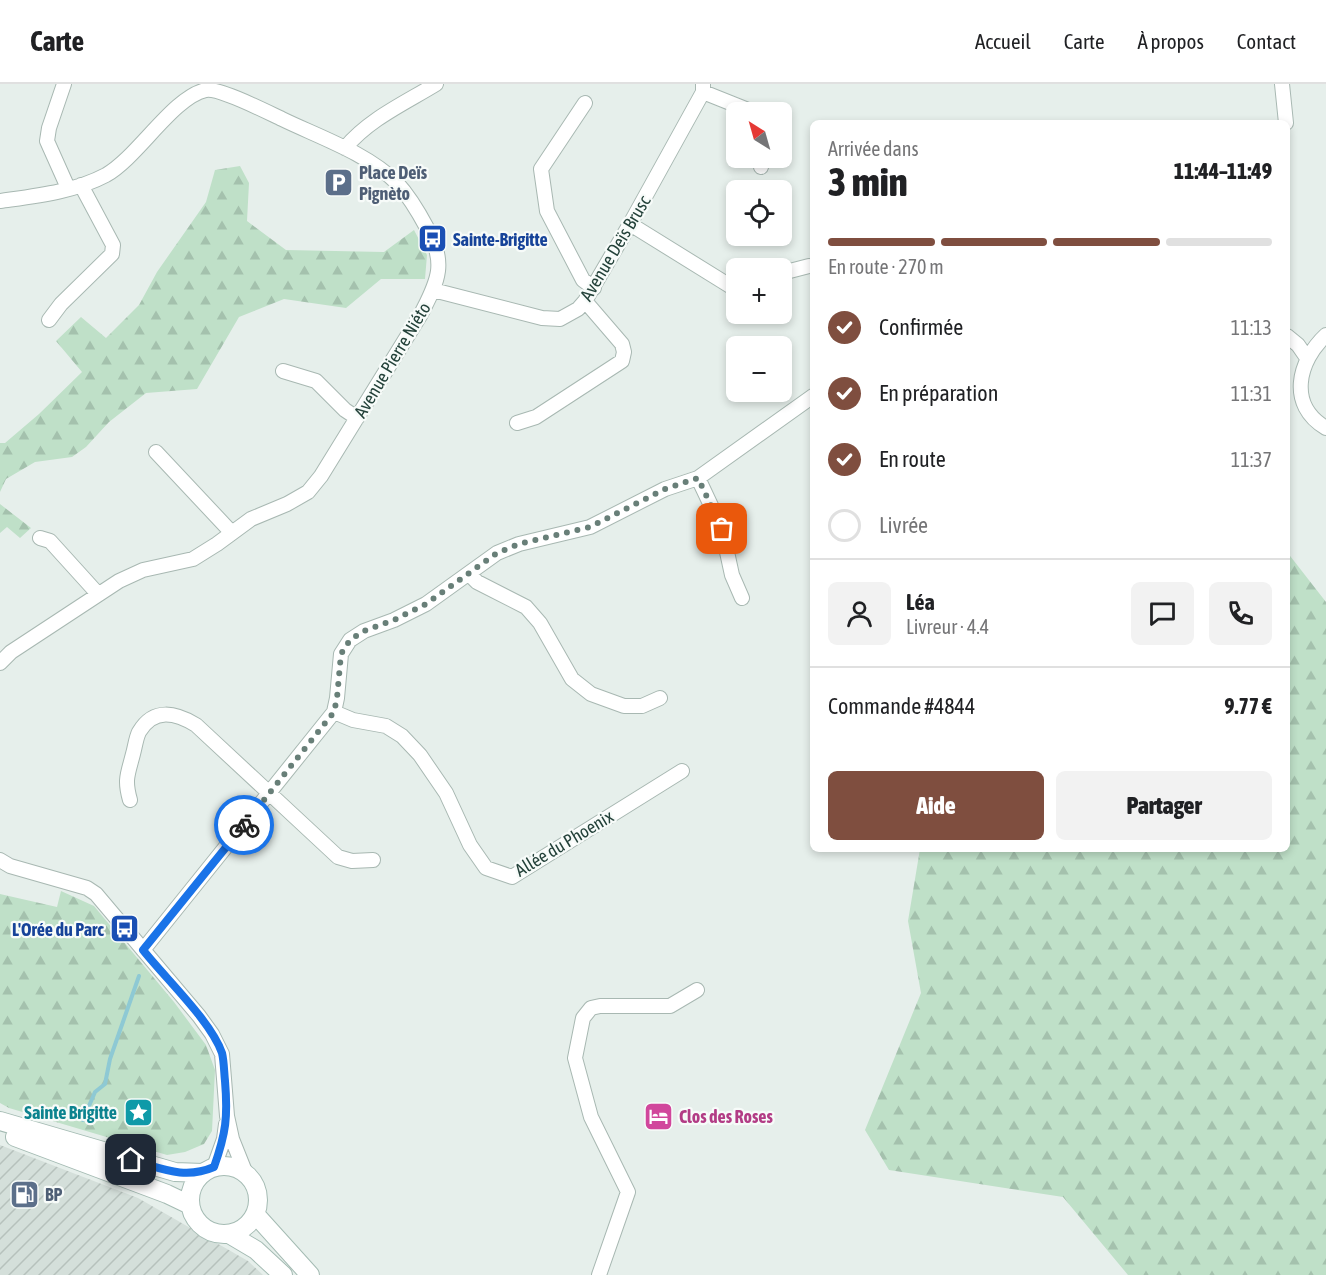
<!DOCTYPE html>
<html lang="fr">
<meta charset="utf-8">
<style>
:root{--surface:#fff;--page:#f2f2f2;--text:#202124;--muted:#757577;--line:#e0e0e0;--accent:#7f4e3f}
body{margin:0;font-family:"Asap Condensed",sans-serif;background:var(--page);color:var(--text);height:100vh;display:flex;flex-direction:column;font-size:22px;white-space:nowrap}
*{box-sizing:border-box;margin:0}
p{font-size:20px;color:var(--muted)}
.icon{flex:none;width:33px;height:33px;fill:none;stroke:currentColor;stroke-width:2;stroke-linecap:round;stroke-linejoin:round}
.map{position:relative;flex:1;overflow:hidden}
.side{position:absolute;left:810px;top:36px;width:480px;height:732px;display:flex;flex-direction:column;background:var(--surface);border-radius:9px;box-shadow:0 3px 9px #0003}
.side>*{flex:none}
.needle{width:39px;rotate:323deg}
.buttons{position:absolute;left:726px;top:18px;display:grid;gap:12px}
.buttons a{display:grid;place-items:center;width:66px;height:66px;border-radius:9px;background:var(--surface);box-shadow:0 3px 9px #0003;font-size:30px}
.pin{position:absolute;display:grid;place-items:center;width:51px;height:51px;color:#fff;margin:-26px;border-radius:12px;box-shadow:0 3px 9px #0006}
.courier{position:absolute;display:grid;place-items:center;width:60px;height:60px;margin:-30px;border:4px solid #1a73e8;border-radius:50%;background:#fff;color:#222;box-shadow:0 2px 8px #0007}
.headline em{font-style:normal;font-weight:800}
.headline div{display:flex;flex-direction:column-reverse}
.headline{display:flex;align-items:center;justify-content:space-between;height:102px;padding:0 18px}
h1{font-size:39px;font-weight:800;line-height:45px}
.bar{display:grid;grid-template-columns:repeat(4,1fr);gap:9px 6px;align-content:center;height:72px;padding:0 18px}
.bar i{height:8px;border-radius:4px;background:var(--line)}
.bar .active{background:var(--accent)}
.bar p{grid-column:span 4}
.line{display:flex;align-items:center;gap:15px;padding:0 18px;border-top:2px solid var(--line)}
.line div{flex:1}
.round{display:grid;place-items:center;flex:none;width:63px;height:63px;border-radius:9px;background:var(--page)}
ol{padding:0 18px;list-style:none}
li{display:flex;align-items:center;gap:18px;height:66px}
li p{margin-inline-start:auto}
li .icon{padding:6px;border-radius:50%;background:var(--accent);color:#fff;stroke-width:4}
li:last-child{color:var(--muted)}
li i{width:33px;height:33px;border:3px solid var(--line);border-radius:50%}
.action{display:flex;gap:12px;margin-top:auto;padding:12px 18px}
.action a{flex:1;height:69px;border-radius:9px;background:var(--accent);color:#fff;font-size:24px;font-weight:800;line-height:69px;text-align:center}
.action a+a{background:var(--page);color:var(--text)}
header{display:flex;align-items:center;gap:36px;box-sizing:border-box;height:84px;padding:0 30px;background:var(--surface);border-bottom:2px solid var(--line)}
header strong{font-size:28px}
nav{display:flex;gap:33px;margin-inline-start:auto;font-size:21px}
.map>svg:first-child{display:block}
.industrial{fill:url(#industrial-furrows)}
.forest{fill:url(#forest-firs)}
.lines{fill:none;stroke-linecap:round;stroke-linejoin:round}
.stream{stroke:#8ec9d4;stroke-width:4}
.minor-casing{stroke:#a8b8b2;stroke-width:16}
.secondary-casing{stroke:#a4bbb3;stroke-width:20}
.minor{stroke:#fff;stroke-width:14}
.secondary{stroke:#fff;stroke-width:18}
.done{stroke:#687f78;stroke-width:6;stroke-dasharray:0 10.8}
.route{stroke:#1a73e8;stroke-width:8}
.labels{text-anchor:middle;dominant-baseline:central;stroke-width:4.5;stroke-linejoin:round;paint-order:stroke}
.service-label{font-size:18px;font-weight:bold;fill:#4e5e75;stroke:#f7fbf9;text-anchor:start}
.transit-label{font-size:18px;font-weight:bold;fill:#164399;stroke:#f7fbf9;text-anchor:start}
.street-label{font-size:18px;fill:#24423a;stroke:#f7fbf9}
.culture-label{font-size:18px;font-weight:bold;fill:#0d838f;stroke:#f7fbf9;text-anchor:end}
.hotel-label{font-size:18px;font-weight:bold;fill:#b23c85;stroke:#f7fbf9;text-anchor:start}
</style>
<header>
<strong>Carte</strong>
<nav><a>Accueil</a><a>Carte</a><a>À propos</a><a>Contact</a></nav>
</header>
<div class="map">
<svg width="1326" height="1191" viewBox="0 0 1326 1191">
<defs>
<pattern id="industrial-furrows" width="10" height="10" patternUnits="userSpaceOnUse" patternTransform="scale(1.5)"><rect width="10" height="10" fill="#d4dfda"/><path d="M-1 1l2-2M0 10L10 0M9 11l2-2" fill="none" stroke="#b6c1bc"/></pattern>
<pattern id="forest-firs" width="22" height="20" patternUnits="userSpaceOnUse" patternTransform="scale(1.5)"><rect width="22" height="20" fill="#bfe0c8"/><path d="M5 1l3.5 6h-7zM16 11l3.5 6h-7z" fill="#a4c1ad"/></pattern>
</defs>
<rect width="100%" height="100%" fill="#e6efeb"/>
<!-- industrial -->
<path class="industrial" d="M 0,1061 L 138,1114 L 248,1177 L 263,1191 L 0,1191 Z"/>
<!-- forest -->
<path class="forest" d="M 240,82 L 249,99 L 247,137 L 286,166 L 384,168 L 414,146 L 427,171 L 425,195 L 381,195 L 346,224 L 284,215 L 239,233 L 197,305 L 146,309 L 109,338 L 86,363 L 72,373 L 35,378 L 6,395 L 0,408 L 0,359 L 5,359 L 39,330 L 82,288 L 56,257 L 81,233 L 106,254 L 139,221 L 157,188 L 206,118 L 215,86 Z
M 0,420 L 31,444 L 20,454 L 7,443 L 0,449 Z
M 1287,468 L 1326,518 L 1326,1191 L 1128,1191 L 1063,1113 L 889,1086 L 865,1046 L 921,909 L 908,837 L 920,765 L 1287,765 Z
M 61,807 L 94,822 L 174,918 L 206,961 L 215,986 L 212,1047 L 204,1060 L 185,1068 L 167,1071 L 9,1024 L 0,1019 L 0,810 L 57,823 Z"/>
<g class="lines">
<!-- stream -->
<path class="stream" d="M 83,1036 L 95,1008 L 105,1000 L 110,975 L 139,892"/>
<defs>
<path id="minor" d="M 64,0 L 49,44 L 47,57 L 68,104
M 1282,0 L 1286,39
M 703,8 L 753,28
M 585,19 L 541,85 L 547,127 L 583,196 L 594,204
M 345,64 C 369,35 405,19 436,0
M 761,83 L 763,74
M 0,117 C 35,112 74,108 106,91 C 138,73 173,13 206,6 C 220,4 267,28 282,35 C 319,53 367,69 397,99 C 409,112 419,129 427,144 C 434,158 440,171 438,187 C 436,202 428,216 421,230 L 321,392 L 308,408 L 287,420 L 251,435 L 217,460 L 193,475 L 143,486 L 119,497 L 11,568 L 0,579
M 630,140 L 730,202 L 736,201
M 782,189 L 809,182
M 433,206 L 542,234 L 560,235 L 578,225 L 585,217 L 630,140 L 703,8 L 703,0
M 49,236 L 61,220 L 112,170 L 113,161 L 81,101
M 1326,251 C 1298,277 1287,321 1326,344
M 1287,252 L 1298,261 L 1307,274
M 283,287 L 316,297 L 345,326 L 357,334
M 517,339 L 536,333 L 622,277 L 624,268 L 622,260 L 585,217
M 156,368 L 232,449
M 698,394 L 722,445 L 732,491 L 742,514
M 40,454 L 50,457 L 98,510
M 469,490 L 477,498 L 526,523 L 540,539 L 572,595 L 591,610 L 624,622 L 642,622 L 660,614
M 334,628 L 353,636 L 386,642 L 402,652 L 420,671 L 446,709 L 470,761 L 486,784 L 512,793 L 682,687
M 130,716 C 124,695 128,690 133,670 C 135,663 136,654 139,648 C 154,623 176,629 196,641 L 338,773 L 352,777 L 373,776
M 0,776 L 10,782 L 87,804 L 96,810 L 199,932 L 212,950 L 222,970 L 227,1032 L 232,1055 L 246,1090
M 143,866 L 334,628 L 337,614 L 341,570 L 350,556 L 364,547 L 394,536 L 426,520 L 497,469 L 519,460 L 590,443 L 665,405 L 698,394 L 813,312
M 214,1083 L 224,1055 L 226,1040
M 599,1191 L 628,1108 L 591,1033 L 575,974 L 583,934 L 591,924 L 600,922 L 670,922 L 697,906"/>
<path id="secondary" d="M 0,1037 L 175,1088 L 203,1089
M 15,1053 L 167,1110 L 190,1121
M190 1116a34 34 0 1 1 68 0a34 34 0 1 1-68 0Z
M 255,1130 L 310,1191
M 229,1150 L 256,1166 L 283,1191"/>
</defs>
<!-- minor casing -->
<use href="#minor" class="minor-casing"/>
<!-- secondary casing -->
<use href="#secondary" class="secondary-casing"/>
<!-- minor -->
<use href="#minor" class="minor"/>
<!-- secondary -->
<use href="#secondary" class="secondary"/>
</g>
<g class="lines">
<!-- done -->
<path class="done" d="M 244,741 L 334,628 L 337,614 L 341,570 L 350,556 L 364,547 L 394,536 L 426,520 L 497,469 L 519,460 L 590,443 L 665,405 L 698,394 L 722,445"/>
<!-- route -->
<path class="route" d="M 131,1076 C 161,1084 184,1096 214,1083 C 226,1049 228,1033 225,997 C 224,988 224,977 222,969 C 211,937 165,894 143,866 L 244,741"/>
</g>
<!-- icons -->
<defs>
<symbol id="parking-square" viewBox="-11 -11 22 22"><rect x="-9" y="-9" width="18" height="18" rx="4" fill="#5c6f8a" stroke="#f7fbf9"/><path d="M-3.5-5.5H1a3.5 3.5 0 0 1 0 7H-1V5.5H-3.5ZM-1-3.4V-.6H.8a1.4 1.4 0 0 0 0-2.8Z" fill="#fff"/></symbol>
<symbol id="bus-square" viewBox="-11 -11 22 22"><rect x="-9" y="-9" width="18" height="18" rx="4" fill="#1a4fb4" stroke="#f7fbf9"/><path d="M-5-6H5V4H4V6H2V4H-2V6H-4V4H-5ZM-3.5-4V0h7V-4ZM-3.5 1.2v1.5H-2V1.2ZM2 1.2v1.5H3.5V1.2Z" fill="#fff"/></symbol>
<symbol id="sight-square" viewBox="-11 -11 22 22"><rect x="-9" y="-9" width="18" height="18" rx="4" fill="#0f9aa8" stroke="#f7fbf9"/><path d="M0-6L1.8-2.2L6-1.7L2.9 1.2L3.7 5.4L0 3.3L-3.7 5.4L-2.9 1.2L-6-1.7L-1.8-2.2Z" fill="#fff"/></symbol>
<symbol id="hotel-square" viewBox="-11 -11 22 22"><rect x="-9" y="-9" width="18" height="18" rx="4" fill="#d1479c" stroke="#f7fbf9"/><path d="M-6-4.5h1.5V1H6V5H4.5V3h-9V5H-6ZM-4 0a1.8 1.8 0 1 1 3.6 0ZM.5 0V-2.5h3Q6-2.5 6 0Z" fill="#fff"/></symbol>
<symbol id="fuel-square" viewBox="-11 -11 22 22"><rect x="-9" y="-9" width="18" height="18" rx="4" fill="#5c6f8a" stroke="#f7fbf9"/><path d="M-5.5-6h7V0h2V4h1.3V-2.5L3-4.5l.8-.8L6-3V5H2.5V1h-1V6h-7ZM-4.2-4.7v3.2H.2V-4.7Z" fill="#fff"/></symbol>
</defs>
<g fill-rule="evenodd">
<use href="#parking-square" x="322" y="82" width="33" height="33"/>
<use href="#bus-square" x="416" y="138" width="33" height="33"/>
<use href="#bus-square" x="108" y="828" width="33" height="33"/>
<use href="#sight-square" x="122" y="1012" width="33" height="33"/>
<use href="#hotel-square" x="642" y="1016" width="33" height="33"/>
<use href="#fuel-square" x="8" y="1094" width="33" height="33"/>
</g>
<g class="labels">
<!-- service labels -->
<g class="service-label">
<text x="359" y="88">Place Deïs<tspan x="359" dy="21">Pignèto</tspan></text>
<text x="45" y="1110">BP</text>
</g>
<!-- transit labels -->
<g class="transit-label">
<text x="453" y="155">Sainte-Brigitte</text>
<text x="104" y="845" text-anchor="end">L'Orée du Parc</text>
</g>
<!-- street labels -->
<g class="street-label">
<text transform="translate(615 164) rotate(-59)">Avenue Deïs Brusc</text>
<text transform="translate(392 276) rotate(-59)">Avenue Pierre Niéto</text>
<text transform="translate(564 759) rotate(-31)">Allée du Phoenix</text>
</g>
<!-- culture labels -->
<g class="culture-label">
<text x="117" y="1028">Sainte Brigitte</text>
</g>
<!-- hotel labels -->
<g class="hotel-label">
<text x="679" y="1032">Clos des Roses</text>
</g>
</g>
</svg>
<div class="buttons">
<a><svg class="needle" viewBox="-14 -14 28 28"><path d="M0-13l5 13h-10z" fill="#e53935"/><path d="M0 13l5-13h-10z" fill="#757577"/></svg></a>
<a><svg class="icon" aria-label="locate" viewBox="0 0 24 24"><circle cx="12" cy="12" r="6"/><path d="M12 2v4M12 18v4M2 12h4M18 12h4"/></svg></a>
<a>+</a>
<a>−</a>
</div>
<div class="pin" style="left:722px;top:445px;background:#ea580c"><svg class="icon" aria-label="bag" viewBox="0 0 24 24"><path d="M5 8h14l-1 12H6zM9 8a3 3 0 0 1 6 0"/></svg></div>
<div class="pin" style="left:131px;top:1076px;background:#1f2937"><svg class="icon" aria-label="home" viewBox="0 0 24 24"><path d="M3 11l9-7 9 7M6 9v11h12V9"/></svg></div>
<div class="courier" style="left:244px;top:741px"><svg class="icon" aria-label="bike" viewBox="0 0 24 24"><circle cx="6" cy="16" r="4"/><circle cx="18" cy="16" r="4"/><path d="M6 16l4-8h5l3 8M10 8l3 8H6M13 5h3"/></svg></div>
<section class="side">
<div class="headline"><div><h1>3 min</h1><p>Arrivée dans</p></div><em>11:44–11:49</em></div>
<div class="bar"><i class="active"></i><i class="active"></i><i class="active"></i><i></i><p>En route · 270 m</p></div>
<ol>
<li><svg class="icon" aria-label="check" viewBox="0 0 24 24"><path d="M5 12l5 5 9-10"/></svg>Confirmée<p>11:13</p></li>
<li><svg class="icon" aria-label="check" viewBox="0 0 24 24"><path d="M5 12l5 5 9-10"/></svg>En préparation<p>11:31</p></li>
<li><svg class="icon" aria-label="check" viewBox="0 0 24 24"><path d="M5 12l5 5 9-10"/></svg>En route<p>11:37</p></li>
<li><i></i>Livrée</li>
</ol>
<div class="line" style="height:108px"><a class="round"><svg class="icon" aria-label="person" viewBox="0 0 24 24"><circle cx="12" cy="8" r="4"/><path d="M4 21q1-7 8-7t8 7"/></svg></a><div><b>Léa</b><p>Livreur · 4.4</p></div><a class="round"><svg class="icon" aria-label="chat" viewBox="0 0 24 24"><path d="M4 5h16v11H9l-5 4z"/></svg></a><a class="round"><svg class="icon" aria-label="phone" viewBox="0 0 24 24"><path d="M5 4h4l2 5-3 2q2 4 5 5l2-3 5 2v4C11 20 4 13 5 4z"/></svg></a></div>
<div class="line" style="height:78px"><div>Commande #4844</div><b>9.77 €</b></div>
<div class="action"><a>Aide</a><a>Partager</a></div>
</section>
</div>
